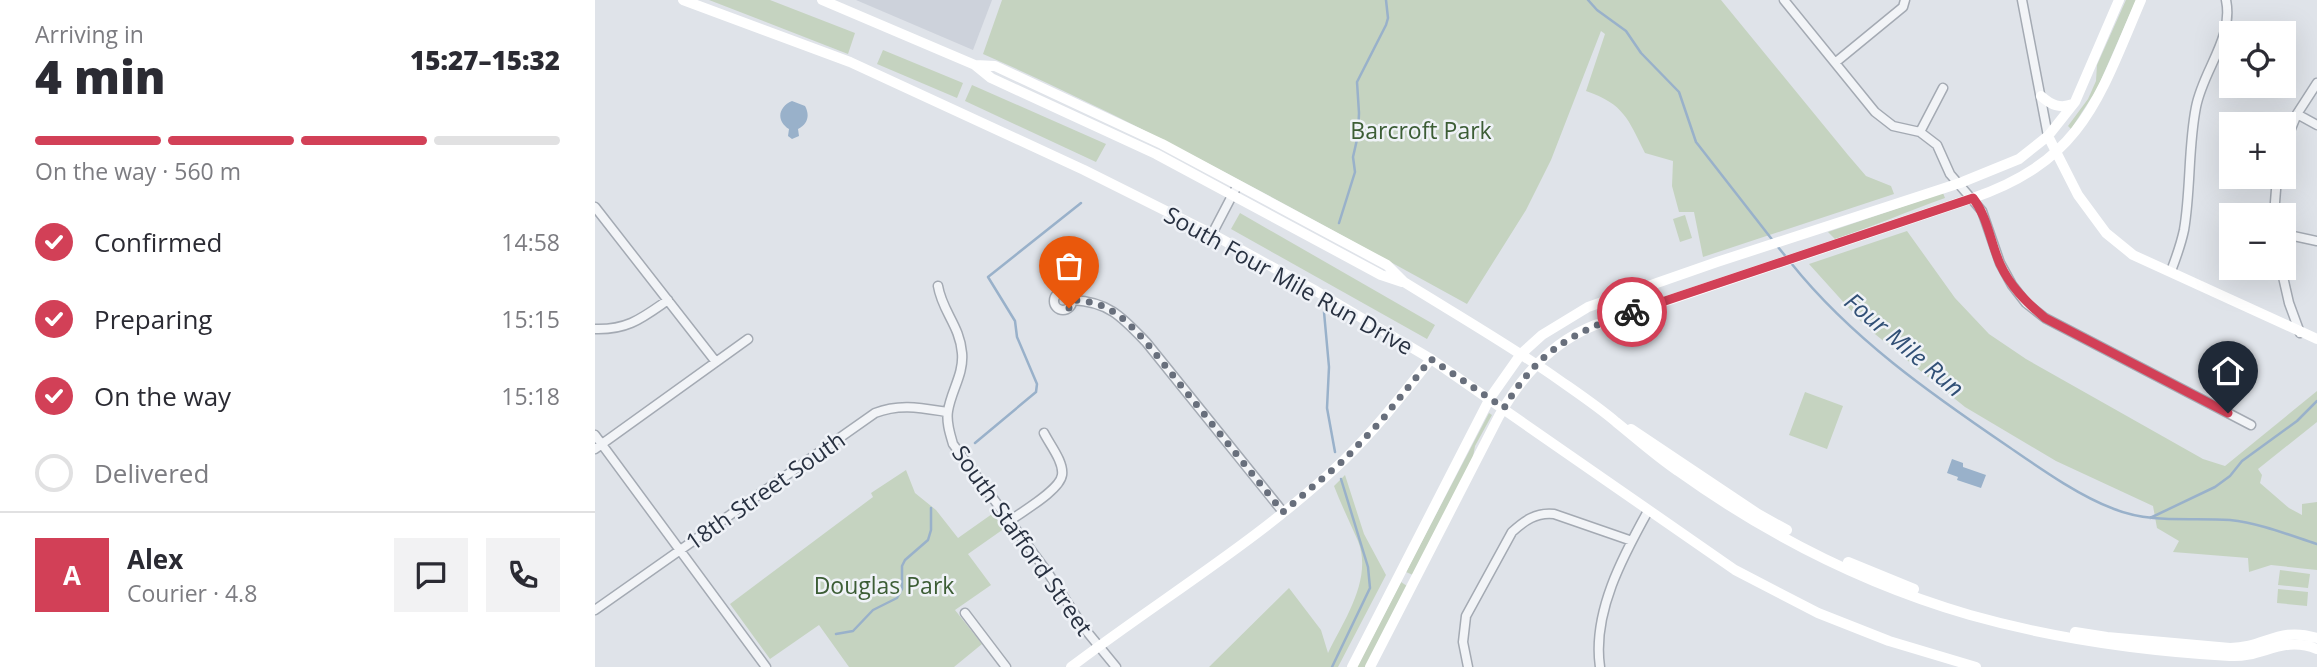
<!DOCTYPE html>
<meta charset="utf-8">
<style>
:root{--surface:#fff;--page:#f2f2f3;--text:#2b2b33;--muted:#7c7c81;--line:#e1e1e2;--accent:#d24057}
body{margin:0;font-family:"Open Sans",sans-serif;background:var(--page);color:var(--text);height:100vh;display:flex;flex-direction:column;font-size:26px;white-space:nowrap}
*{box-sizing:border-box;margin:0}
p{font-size:23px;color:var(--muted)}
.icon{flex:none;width:38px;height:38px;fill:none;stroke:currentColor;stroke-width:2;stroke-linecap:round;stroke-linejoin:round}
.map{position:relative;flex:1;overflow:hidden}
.details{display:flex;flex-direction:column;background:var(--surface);width:595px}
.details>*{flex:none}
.fabs{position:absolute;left:1624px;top:21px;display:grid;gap:14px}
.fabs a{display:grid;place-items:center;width:77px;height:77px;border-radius:0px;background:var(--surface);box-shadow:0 7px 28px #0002;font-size:35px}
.pin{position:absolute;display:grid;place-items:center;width:60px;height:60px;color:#fff;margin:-72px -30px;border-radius:50% 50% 50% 0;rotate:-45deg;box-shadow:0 0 7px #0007}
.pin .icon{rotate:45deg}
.courier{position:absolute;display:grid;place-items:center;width:70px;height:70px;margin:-35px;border:5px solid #d24057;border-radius:50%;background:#fff;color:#222;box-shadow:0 2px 9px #0007}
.head em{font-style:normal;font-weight:800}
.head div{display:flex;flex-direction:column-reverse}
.head{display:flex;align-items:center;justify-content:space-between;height:119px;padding:0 35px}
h1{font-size:46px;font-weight:800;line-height:52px}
.bar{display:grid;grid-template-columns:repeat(4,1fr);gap:10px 7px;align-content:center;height:84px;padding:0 35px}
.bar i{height:9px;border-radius:5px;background:var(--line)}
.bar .on{background:var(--accent)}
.bar p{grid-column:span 4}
.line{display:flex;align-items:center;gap:18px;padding:0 35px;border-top:2px solid var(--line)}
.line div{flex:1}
.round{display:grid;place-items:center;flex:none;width:74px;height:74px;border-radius:0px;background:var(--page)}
ol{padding:0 35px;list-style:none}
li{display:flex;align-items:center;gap:21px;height:77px}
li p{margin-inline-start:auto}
li .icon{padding:7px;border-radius:50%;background:var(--accent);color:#fff;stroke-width:4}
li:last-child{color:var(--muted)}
li i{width:38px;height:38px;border:4px solid var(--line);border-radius:50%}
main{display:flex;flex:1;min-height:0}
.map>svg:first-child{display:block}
.built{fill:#cdd2db}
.green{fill:#c5d3c0}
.water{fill:#99b1ca}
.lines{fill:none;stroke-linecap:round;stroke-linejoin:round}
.stream{stroke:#99b1ca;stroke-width:2.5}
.street-casing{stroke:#a4aab3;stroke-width:11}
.street{stroke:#f2f4f7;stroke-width:8}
.secondary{stroke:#fff;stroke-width:10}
.done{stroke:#686f7c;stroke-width:7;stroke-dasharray:0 12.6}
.route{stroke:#d24057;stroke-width:9}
.labels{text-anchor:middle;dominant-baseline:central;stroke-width:5;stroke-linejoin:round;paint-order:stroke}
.park-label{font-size:23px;fill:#3c5d35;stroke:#eff2f7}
.street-label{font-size:23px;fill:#283141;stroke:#eff2f7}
.water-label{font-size:24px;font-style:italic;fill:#315076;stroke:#eff2f7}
</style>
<main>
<section class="details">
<div class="head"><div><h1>4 min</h1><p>Arriving in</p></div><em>15:27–15:32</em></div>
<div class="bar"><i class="on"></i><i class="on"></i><i class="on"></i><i></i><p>On the way · 560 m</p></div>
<ol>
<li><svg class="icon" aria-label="check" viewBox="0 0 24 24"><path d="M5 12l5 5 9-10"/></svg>Confirmed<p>14:58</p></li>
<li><svg class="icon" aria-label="check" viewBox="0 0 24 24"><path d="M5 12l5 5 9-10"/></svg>Preparing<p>15:15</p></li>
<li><svg class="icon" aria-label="check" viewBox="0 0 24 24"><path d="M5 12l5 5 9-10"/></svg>On the way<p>15:18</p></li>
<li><i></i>Delivered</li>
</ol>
<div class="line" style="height:126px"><b class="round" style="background:var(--accent);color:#fff">A</b><div><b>Alex</b><p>Courier · 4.8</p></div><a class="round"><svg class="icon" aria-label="chat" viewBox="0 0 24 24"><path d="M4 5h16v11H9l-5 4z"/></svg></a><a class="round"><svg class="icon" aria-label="phone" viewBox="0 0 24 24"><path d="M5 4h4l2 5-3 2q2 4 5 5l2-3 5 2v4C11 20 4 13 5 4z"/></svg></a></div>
</section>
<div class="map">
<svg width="1722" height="667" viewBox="0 0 1722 667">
<rect width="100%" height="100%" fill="#dfe3e9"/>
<!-- built -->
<path class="built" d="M 261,0 L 397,0 L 378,50 Z"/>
<!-- green -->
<path class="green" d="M 114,0 L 175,0 L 260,33 L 253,54 Z
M 407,0 L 1126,0 L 1253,155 L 1271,176 L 1296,186 L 1299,194 L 1108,257 L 1099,212 L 1084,212 L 1077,186 L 1078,161 L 1050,153 C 1033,119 1029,104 991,91 L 1010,34 L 1006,31 L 956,160 L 931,210 L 872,304 C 713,217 555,127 388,54 Z
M 1531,0 L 1541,0 L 1502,89 L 1476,129 L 1473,126 L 1493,99 L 1501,81 L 1502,65 Z
M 288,50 L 368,83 L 362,98 L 282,64 Z
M 377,85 L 511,144 L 501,162 L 370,101 Z
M 1348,193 L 1350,198 C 1313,211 1277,227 1240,239 L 1233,232 Z
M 645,213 L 840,325 L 832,339 L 636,229 Z
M 1090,215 L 1097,238 L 1085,242 L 1078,219 Z
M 1312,231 L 1360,298 L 1394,334 L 1431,359 L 1608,459 L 1630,466 L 1722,391 L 1722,422 L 1663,469 L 1667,475 L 1665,483 L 1694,508 L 1707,515 L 1707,504 L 1722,502 L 1722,570 L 1676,565 L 1654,572 L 1653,558 L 1578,552 L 1584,541 L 1562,528 L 1558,506 L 1461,461 L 1370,407 L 1270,326 L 1214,264 Z
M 1210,392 L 1248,406 L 1232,449 L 1194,435 Z
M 894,413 L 897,415 L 880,446 L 877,462 L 818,575 L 811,572 Z
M 311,470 L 320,493 L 341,510 L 363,538 L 397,514 L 410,528 L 373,554 L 396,585 L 360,610 L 387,644 L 359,667 L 254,667 L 224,625 L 175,659 L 135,604 L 278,497 L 276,493 Z
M 750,475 L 769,534 L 791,575 L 743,667 L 614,667 L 694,588 L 726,630 L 733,653 C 749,620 778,579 763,541 C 755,523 746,504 739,486 Z
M 1685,570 L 1715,574 L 1713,588 L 1683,585 Z
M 806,582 L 812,586 L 771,667 L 762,667 Z
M 1683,589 L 1713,592 L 1712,606 L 1682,603 Z"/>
<!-- water -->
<path class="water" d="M 197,101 L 210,106 C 215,115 213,124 203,129 L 204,136 L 197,139 L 193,136 L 194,129 C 181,121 183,107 197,101 Z
M 1357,459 L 1368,463 L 1368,467 L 1391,475 L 1386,488 L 1362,480 L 1363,477 L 1352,473 Z"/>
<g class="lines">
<!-- stream -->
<path class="stream" d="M 993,0 L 1002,10 L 1031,31 L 1046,53 L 1084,92 L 1101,142 L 1179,242
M 744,223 L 760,172 L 758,157 L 763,135 L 764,113 L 762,82 L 791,25 L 793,18 L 791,0
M 1183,247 L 1192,258
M 1196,263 C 1256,338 1336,394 1414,447 C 1446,469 1484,496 1519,509 C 1557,524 1596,517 1635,520 C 1664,523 1694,535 1722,544
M 729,312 L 734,367 L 732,408 L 740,452
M 380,443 L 441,392 L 442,384 L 422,337 L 420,321 L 393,277 L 486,203
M 1555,518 L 1620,487 L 1635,476 L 1647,461 L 1702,421 L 1722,401
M 241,634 L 258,631 L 278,610 L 302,598 L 307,589 L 307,566 L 310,560 L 333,540 L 336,530 L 336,508
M 737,667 L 775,588 L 773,567 L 746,479"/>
<defs>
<path id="street" d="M 1189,0 L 1280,112 L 1298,126 L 1325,132 L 1342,145 L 1355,174 L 1387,211 L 1405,263 L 1417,285 L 1431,303 L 1450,318 L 1656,425
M 1427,0 L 1453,136
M 1241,62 L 1308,7 L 1310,0
M 1702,114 L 1722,125
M 1325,132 L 1348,88
M 1689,146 L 1702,114 L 1722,83
M 0,207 L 121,362
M 1679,215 L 1682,177
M 617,234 L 640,190
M 1689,234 L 1722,241
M 1686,268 L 1694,303 L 1705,333
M 1576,271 C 1581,258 1586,244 1589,230 C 1596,189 1593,147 1601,107 C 1608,70 1639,38 1631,0
M 343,286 C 347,311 365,326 367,353 C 369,374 356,391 353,411 C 351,422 355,434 358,444 L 453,573 L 489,628 L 521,667
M459 301a9 9 0 1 1 18 0a9 9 0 1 1-18 0Z
M 478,300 C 514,302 527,317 551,342 L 688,512
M 0,329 C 33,330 47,318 73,300
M 0,435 L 171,667
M 0,449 L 153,339
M 416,520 C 428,511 465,490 467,475 C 469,462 455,445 449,433
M 0,610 L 280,413 C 305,403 327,408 352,412
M 370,613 L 411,667
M 873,667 L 868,642 L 871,616 L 917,532 C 929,521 941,512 959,514 L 1037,541
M 1005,667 C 997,613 1028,556 1053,511"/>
</defs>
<!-- street casing -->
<use href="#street" class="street-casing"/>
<!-- street -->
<use href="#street" class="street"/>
<!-- secondary -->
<path class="secondary" d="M 88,0 L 255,62 L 489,170 L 617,234 L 721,291 L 836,359 L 1140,570 L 1223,613 L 1294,641 L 1381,667
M 227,0 L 380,65 L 396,78 L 561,154 L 786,275 L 807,282
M 380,65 L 400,66 L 567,144 L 792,265 L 809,282 C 859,313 909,342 957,375 C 978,390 1001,405 1021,422 C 1041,438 1061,456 1083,471 C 1171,534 1271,585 1375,615 C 1460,639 1547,651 1635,656 C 1668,658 1687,635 1722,649
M 1446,96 C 1456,105 1465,109 1478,104
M 1453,136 L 1483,195 L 1511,233 L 1538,255 L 1722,339
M 1036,429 L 1163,514 L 1192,530
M 1253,562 L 1319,589
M 1480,632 L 1512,637 L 1635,648 C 1670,648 1683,626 1722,638
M 476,667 C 567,598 666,539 749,460 C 781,429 808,394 836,359
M 757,667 L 895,398 L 926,354 L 947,335 L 993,307 L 1122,262 L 1365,183 L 1424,159 L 1453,136 L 1480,102 L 1524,0
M 775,667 L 904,416 C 926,377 957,342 1000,325 L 1378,198 C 1488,160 1504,98 1546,0"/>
</g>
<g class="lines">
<!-- done -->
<path class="done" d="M 474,308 L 478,300 C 514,302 528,317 551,342 L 688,512 L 749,460 L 786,421 L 836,359 L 909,408 C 942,352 977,332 1037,312"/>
<!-- route -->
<path class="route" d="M 1037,312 L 1378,198 C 1393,218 1395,241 1405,264 C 1415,286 1431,302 1450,318 L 1633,413"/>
</g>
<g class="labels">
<!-- park labels -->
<g class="park-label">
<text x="826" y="130">Barcroft Park</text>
<text x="289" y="585">Douglas Park</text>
</g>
<!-- street labels -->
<g class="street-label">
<text transform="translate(694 280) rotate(29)">South Four Mile Run Drive</text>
<text transform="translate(170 490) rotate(-35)">18th Street South</text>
<text transform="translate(428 540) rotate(55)">South Stafford Street</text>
</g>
<!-- water labels -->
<g class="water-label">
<text transform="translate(1310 344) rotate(40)">Four Mile Run</text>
</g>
</g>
</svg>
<div class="fabs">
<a><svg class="icon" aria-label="locate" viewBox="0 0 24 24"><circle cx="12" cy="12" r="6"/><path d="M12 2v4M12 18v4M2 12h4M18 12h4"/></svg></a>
<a>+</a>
<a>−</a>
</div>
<div class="pin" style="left:474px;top:308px;background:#ea580c"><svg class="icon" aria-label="bag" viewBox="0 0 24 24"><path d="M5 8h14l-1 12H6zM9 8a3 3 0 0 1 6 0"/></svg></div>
<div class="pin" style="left:1633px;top:413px;background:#1f2937"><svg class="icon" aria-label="home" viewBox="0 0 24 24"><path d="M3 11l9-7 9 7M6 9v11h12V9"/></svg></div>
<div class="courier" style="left:1037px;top:312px"><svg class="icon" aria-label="bike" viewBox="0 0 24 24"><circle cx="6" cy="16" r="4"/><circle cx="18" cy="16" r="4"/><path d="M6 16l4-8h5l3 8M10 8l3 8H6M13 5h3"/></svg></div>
</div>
</main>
